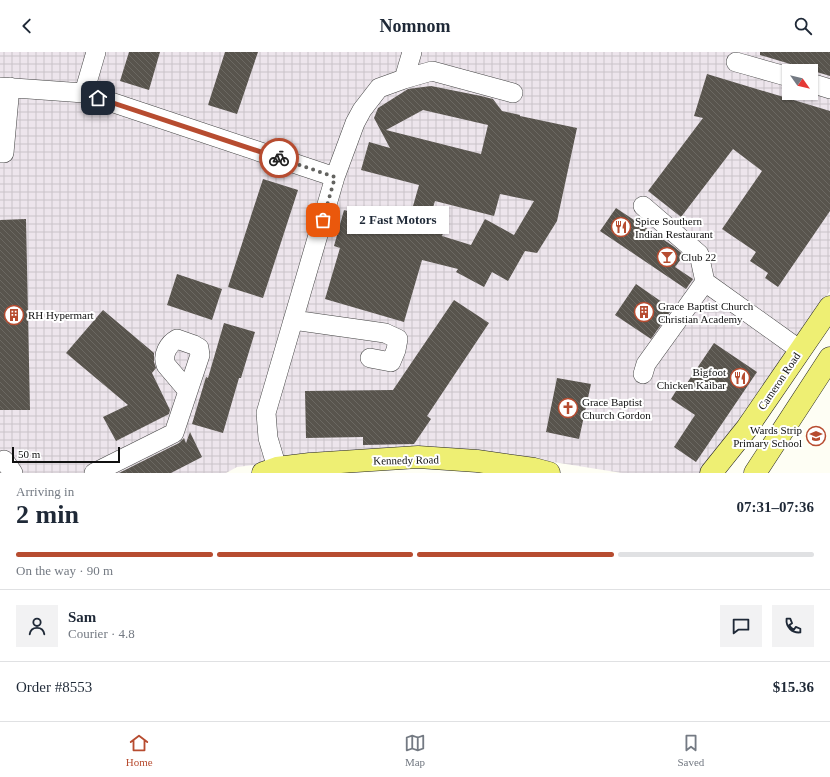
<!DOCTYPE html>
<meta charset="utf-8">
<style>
:root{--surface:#fff;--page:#f2f2f3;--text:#1f2937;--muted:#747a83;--line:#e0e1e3;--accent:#b74c30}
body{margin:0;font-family:"Times New Roman",serif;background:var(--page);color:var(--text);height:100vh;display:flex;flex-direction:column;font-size:15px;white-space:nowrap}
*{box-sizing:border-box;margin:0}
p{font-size:13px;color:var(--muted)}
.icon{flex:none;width:22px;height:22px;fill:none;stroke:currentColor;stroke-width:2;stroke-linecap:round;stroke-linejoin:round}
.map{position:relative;height:421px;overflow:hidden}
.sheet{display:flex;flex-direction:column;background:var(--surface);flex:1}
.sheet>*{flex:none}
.needle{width:26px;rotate:124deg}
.buttons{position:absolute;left:782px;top:12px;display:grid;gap:8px}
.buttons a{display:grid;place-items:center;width:36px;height:36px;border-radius:0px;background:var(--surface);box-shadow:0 1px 3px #0004;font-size:20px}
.scale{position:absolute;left:12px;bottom:10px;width:108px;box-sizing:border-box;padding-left:4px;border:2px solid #101010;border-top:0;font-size:11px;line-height:14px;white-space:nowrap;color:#101010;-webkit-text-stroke:3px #fff;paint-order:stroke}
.pin{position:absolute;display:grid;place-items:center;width:34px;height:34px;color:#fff;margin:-17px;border-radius:8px;box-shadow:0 2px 6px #0006}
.courier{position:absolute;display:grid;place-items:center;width:40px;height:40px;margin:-20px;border:3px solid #b74c30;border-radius:50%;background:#fff;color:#222;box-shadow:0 1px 5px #0007}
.bubble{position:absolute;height:28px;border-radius:0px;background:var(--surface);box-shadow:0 1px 3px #0004;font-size:13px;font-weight:800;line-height:28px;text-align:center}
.head em{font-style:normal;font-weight:800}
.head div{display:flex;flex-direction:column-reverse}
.head{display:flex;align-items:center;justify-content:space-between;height:68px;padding:0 16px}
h1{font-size:26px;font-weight:800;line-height:30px}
.bar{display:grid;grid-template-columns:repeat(4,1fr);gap:6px 4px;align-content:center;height:48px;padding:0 16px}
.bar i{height:5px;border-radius:3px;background:var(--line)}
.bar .active{background:var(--accent)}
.bar p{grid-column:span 4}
.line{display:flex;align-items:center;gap:10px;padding:0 16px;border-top:1px solid var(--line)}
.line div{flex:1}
.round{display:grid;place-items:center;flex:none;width:42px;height:42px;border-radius:0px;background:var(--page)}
header{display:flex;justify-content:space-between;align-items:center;height:52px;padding:0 16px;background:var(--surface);font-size:18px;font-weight:800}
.menu{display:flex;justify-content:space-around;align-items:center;height:56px;border-top:1px solid var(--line);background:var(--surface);font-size:11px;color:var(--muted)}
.menu a{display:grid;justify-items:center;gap:2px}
.menu .active{color:var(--accent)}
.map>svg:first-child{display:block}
.industrial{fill:url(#industrial-grid);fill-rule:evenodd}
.building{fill:url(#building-back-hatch);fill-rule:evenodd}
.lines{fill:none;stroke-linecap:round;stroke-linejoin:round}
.minor-casing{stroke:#434343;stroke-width:20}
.major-casing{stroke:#212121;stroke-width:23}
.minor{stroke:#fff;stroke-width:19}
.major{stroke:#eeef73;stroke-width:22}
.done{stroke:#636360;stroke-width:4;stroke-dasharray:0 7.2}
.route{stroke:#b74c30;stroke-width:5}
.labels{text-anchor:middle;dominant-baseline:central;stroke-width:4;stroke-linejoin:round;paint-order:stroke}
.poi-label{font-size:11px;fill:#101010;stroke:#fff;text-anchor:start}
.street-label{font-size:11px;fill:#101010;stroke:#fff}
</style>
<header><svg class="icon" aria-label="back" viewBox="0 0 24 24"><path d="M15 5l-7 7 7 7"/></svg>Nomnom<svg class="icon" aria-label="search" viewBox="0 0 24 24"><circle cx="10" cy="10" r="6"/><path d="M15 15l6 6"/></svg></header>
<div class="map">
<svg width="830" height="421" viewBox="0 0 830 421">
<defs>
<pattern id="industrial-grid" width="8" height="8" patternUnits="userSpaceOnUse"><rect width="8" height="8" fill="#ede5ec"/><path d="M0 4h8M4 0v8" fill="none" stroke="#cac3c9"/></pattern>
<pattern id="building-back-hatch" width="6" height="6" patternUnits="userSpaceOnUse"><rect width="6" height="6" fill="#58544d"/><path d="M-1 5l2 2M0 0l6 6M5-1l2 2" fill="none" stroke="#6b6862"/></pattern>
</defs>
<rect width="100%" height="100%" fill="#fefef4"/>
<!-- industrial -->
<path class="industrial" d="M 0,0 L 830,0 L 830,239 L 707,421 L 622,421 L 490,400 L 369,399 L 237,415 L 226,421 L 0,421 ZM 789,19 L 811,19 L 811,41 L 789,41 Z"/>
<!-- building -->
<path class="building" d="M 129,0 L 160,0 L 149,38 L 120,29 Z
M 225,0 L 258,0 L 237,62 L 208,53 Z
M 760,0 L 830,0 L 830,24 L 760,3 Z
M 707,22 L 830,59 L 830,159 L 778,235 L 765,226 L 768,221 L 750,209 L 756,200 L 722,177 L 762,119 L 733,97 L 681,165 L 648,139 L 703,66 L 694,64 Z
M 431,34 L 481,44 L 493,47 L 502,59 L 520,63 L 520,64 L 577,76 L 557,169 L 537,201 L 525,199 L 508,229 L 492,220 L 484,235 L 456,220 L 458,217 L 422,208 L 404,270 L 325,247 L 340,196 L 334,194 L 344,158 L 407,175 L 419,133 L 361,118 L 369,90 L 390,96 L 374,66 L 378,56 L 408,37 ZM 423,58 L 488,73 L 481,102 L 386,78 ZM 500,142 L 534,149 L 514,183 L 485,167 L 471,193 L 442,184 L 444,179 L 427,175 L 435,149 L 494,164 Z
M 263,127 L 298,138 L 263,246 L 228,235 Z
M 616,156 L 673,194 L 684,203 L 675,215 L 693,227 L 686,237 L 600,179 Z
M 26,167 L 30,358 L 0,358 L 0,168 Z
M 177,222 L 222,237 L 212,268 L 167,253 Z
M 636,232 L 672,257 L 651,287 L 615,263 Z
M 454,248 L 489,271 L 427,364 L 431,367 L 414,392 L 363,393 L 363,385 L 306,386 L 305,339 L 393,338 Z
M 103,258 L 154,301 L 154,310 L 156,316 L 152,321 L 170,358 L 169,362 L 116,389 L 103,365 L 128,353 L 66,301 Z
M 224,271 L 255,280 L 241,326 L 239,326 L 223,381 L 192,372 L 206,325 L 208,326 Z
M 714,291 L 757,320 L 696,410 L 674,395 L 695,363 L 671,347 L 681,331 L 685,334 Z
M 557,326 L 591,332 L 579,387 L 546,380 Z
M 190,380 L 202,405 L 171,421 L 119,421 L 179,391 L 184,386 L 186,391 Z"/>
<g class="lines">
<defs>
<path id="minor" d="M 736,10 L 789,25
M 404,27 L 412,0
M 811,31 L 830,37
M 0,35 L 84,41 L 335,125
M 84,41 L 96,0
M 0,101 L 4,101 L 10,35
M 643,154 L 699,202 L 705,230 L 800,298
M 293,268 L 385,281 L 398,287 L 396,298 L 391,310 L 370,306
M 643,322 L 646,312 L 705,230
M 0,410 L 4,408 L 13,421
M 277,416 L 268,386 L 266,361 L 335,125 L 355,71 L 362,58 L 379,36 L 404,27 L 432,19 L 513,41
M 94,421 L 174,381 L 200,303 L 199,296 L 194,293 L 177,287 C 168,292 162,303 166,313 L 188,339"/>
<path id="major" d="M 263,421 L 277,416 L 310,412 L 418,405 L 477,409 L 534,417 L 549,421
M 711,421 L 747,376 L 830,255
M 755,421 L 830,306"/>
</defs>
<!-- minor casing -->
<use href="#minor" class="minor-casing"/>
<!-- major casing -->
<use href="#major" class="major-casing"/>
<!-- minor -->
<use href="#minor" class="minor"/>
<!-- major -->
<use href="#major" class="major"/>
</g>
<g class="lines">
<!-- done -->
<path class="done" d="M 279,106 L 335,125 L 323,168"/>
<!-- route -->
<path class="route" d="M 98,46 L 279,106"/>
</g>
<!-- icons -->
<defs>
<symbol id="restaurant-ring" viewBox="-11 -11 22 22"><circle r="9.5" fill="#fff" stroke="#b74c30" stroke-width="1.5"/><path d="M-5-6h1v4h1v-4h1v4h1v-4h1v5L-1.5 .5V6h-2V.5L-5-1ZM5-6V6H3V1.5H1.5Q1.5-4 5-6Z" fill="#b74c30"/></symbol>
<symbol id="bar-ring" viewBox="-11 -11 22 22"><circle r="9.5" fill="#fff" stroke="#b74c30" stroke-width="1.5"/><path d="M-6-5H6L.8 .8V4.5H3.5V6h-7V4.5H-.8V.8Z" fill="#b74c30"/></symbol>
<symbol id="building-ring" viewBox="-11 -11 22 22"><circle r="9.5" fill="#fff" stroke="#b74c30" stroke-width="1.5"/><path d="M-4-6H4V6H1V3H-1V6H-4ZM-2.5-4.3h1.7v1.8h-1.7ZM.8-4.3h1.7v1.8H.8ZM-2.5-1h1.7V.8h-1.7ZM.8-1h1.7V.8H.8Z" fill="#b74c30"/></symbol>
<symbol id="church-ring" viewBox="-11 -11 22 22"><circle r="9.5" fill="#fff" stroke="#b74c30" stroke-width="1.5"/><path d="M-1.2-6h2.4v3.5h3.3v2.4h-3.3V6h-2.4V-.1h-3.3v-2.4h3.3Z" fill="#b74c30"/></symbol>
<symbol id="school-ring" viewBox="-11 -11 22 22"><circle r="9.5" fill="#fff" stroke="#b74c30" stroke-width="1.5"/><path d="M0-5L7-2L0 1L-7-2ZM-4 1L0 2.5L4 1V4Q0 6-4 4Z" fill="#b74c30"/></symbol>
</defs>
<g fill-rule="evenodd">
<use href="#restaurant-ring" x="610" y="164" width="22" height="22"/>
<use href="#bar-ring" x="656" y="194" width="22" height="22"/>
<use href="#building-ring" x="633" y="249" width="22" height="22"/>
<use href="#building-ring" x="3" y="252" width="22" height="22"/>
<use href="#restaurant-ring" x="729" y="315" width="22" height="22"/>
<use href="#church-ring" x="557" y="345" width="22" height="22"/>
<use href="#school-ring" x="805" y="373" width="22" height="22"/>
</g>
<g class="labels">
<!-- poi labels -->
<g class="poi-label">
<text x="635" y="169">Spice Southern<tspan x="635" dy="13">Indian Restaurant</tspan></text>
<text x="681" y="205">Club 22</text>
<text x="658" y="254">Grace Baptist Church<tspan x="658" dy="13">Christian Academy</tspan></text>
<text x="28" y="263">RH Hypermart</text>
<text x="726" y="320" text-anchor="end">Bigfoot<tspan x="726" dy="13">Chicken Kaibar</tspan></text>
<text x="582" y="350">Grace Baptist<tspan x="582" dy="13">Church Gordon</tspan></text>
<text x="802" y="378" text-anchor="end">Wards Strip<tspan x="802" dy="13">Primary School</tspan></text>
</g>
<!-- street labels -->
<g class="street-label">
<text transform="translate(779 329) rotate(-56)">Cameron Road</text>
<text transform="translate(406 408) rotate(-1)">Kennedy Road</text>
</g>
</g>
</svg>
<div class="buttons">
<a><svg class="needle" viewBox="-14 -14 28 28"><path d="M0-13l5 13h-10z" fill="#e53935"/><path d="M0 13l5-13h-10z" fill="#747a83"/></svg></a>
</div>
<div class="scale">50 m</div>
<div class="pin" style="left:323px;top:168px;background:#ea580c"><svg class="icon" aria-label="bag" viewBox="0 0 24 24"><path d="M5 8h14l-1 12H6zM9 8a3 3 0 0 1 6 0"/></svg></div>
<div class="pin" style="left:98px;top:46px;background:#1f2937"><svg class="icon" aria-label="home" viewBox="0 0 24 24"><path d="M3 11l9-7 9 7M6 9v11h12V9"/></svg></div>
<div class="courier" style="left:279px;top:106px"><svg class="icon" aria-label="bike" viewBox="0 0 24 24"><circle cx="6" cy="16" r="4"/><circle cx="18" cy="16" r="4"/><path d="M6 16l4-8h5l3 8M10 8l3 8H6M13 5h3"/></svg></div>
<div class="bubble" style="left:347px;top:154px;width:102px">2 Fast Motors</div>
</div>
<section class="sheet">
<div class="head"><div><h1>2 min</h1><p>Arriving in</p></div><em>07:31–07:36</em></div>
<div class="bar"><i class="active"></i><i class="active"></i><i class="active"></i><i></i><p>On the way · 90 m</p></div>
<div class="line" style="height:72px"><a class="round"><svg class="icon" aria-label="person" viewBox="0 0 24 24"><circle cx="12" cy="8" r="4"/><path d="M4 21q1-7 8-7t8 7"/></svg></a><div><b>Sam</b><p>Courier · 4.8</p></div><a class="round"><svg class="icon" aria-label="chat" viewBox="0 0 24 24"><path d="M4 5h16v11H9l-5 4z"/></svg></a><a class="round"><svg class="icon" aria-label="phone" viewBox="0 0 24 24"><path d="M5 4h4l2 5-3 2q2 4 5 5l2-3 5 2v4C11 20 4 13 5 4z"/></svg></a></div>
<div class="line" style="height:52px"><div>Order #8553</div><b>$15.36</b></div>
</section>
<nav class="menu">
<a class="active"><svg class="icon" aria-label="home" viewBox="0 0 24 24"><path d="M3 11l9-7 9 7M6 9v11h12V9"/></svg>Home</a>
<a><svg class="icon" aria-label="map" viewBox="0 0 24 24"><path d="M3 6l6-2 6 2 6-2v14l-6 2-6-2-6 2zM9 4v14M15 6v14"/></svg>Map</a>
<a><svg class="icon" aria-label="saved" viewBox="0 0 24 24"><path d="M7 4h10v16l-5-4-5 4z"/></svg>Saved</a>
</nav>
